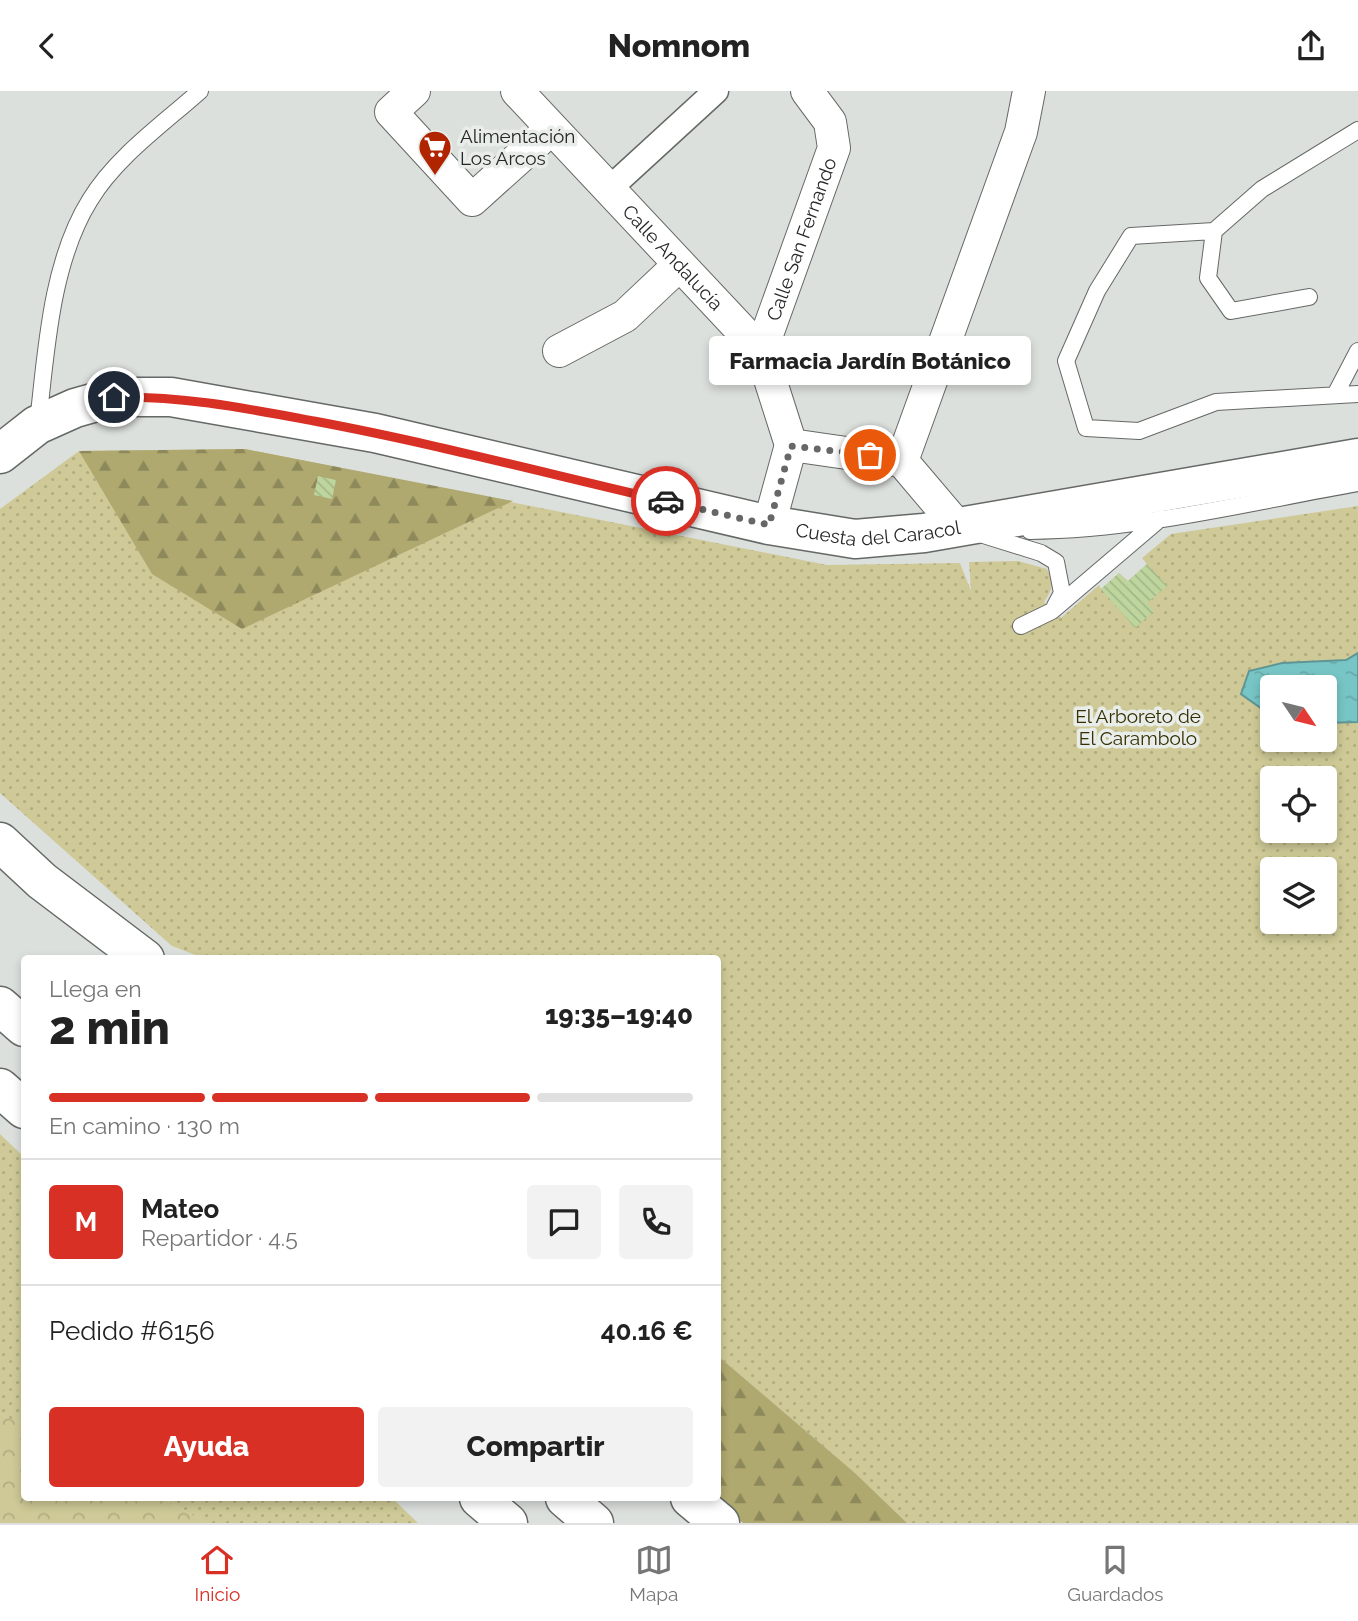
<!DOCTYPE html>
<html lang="es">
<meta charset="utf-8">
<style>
:root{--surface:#fff;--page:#f2f2f2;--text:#222;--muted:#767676;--line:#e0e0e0;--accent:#d93025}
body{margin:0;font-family:Raleway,sans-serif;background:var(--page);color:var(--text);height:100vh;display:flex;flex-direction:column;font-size:26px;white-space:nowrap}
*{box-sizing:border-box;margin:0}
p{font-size:23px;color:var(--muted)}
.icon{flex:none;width:38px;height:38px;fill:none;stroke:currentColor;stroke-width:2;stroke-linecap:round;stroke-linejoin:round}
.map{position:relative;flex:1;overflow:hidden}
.panel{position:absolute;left:21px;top:864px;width:700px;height:546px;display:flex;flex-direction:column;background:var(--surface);border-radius:7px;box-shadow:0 4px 10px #0003}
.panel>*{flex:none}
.needle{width:46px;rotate:125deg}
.controls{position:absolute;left:1260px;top:584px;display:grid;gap:14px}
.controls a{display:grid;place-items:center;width:77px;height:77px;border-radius:7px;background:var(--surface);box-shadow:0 4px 10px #0003;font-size:35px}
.pin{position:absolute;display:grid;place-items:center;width:60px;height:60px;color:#fff;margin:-30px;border:4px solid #fff;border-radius:50%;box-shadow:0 2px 7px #0007}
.courier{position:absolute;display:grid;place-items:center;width:70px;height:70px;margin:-35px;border:5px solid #d93025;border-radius:50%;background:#fff;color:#222;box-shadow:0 2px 9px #0007}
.bubble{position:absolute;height:49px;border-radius:7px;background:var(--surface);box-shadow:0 4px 10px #0003;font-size:23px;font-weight:800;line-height:49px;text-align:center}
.headline em{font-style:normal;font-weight:800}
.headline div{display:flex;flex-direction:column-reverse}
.headline{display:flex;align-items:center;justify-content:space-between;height:119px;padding:0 28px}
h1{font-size:46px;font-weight:800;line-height:52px}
.bar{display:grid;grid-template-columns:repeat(4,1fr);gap:10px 7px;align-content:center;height:84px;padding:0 28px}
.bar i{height:9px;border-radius:5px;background:var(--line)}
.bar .current{background:var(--accent)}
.bar p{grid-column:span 4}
.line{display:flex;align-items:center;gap:18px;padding:0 28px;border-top:2px solid var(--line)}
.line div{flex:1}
.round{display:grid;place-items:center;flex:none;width:74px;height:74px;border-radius:7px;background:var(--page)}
.button{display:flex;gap:14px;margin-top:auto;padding:14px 28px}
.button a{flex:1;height:80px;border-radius:7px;background:var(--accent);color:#fff;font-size:28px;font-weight:800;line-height:80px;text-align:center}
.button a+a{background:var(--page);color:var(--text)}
header{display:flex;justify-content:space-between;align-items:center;height:91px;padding:0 28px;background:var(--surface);font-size:32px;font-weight:800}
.menu{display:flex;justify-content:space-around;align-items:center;height:98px;border-top:2px solid var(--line);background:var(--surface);font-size:19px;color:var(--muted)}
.menu a{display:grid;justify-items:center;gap:4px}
.menu .current{color:var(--accent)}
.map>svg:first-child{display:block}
.grass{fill:url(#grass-dots);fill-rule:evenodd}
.forest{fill:url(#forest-firs)}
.park{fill:url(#park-crowns)}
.water{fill:url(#water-ripples);stroke:#5f9695;stroke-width:2}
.building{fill:url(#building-back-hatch)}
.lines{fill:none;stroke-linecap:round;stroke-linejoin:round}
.service-casing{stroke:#656966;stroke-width:18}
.pedestrian-casing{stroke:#656966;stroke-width:27}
.minor-casing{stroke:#656966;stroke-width:34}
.secondary-casing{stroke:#656966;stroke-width:41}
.motorway-casing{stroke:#656966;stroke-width:41}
.service{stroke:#fff;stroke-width:16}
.pedestrian{stroke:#fff;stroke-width:24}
.minor{stroke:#fff;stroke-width:32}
.secondary{stroke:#fff;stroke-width:38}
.motorway{stroke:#fff;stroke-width:38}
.done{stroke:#666866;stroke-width:7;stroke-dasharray:0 12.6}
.route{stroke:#d93025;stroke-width:9}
.labels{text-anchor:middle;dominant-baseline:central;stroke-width:7;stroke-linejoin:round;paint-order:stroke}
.poi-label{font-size:19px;fill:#262826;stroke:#e9edea;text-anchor:start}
.street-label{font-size:19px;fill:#262826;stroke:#e9edea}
.park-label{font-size:19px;fill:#342e00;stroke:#e9edea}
</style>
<header><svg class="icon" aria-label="back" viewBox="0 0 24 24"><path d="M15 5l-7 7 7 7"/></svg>Nomnom<svg class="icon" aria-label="share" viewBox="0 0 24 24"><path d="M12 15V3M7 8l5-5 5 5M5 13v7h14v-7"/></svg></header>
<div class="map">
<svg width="1358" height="1432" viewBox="0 0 1358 1432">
<defs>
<pattern id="grass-dots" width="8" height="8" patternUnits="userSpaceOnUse" patternTransform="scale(1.75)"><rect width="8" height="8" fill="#cec996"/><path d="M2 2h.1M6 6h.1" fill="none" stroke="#b1ad81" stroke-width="1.8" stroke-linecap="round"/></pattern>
<pattern id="forest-firs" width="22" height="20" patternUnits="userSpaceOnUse" patternTransform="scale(1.75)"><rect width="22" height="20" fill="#afa86f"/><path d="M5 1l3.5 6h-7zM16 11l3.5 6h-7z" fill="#8e895b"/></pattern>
<pattern id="park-crowns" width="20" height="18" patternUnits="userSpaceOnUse" patternTransform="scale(1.75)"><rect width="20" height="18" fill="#cec996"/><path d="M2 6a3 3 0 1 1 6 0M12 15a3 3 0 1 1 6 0" fill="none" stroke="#b1ad81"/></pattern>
<pattern id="water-ripples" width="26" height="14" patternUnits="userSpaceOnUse" patternTransform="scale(1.75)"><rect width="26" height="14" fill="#77c5c5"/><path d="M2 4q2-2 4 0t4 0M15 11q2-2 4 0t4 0" fill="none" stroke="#67a9a9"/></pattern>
<pattern id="building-back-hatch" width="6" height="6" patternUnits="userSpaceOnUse" patternTransform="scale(1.75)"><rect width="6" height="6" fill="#bed59e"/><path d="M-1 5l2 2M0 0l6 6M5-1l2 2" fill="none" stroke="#a3b788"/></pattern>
</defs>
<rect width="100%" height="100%" fill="#dce0dd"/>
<!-- grass -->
<path class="grass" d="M 245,358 L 827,474 L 960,472 L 971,500 L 969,471 L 1018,470 L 1047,478 C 1054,492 1053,498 1044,511 L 1061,527 L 1099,494 L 1101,498 L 1119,482 L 1128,490 L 1147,473 L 1142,467 L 1171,443 L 1358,415 L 1358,1432 L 907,1432 L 855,1382 L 718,1265 L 718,868 L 206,868 L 172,855 L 0,702 L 0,418 L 79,360 ZM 1272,597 L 1325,597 L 1325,649 L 1272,649 ZM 1272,688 L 1325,688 L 1325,740 L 1272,740 ZM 1272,779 L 1325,779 L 1325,831 L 1272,831 Z
M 0,1043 L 24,1066 L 24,1334 L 0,1323 Z
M 163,1407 L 392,1407 L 418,1432 L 206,1432 Z"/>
<!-- forest -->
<path class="forest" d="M 245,358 L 513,410 L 242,538 L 152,483 L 79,360 Z
M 718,1265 L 855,1382 L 907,1432 L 743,1432 L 711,1407 L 718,1407 Z"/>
<!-- park -->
<path class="park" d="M 0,1323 L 24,1334 L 24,1407 L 163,1407 L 206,1432 L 0,1432 Z"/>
<!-- water -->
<path class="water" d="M 1358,562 L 1358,631 L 1325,632 L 1325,597 L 1272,597 L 1272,625 L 1241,603 L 1249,580 L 1282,572 L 1346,569 Z"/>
<!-- building -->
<path class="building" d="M 318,385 L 336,389 L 332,408 L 314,404 Z
M 1147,473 L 1167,495 L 1147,512 L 1154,520 L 1135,537 L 1101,498 L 1119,482 L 1127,491 Z"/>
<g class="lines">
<defs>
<path id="service" d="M 1358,39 L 1262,98 L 1214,140 L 1131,145 L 1097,200 L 1066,270 L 1086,337 L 1139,340 L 1216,311 L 1358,303
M 1214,140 L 1208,187 L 1231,220 L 1309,206
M 1335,304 L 1358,260
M 38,332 C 46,261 51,171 90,109 C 116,66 163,33 200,0
M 1030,440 C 1140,439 1250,411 1358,392
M 977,442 L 1041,462 L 1056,471 L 1062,502 L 1055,515
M 1021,535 L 1052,520 L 1160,428"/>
<path id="pedestrian" d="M 608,99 L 716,0"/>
<g id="minor">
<path d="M 414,0 L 391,21 L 472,109 L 551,38"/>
<path id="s1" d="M 517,0 L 761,260 L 791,354"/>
<path d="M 559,260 L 625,225 L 679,174"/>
<path id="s2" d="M 761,260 L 834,57 L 830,31 L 807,0"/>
<path d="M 791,354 L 902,370 L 958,436"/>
<path d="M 902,370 L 1021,41 L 1029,0"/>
<path d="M 769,434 L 791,354"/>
</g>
<g id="secondary">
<path id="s3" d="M 0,363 L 37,334 L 75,317 L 114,306 L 171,306 L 375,342 L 769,434 L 855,448 L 924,442 L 1358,367"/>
<path d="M 0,751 L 42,790 L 145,868"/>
<path d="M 690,1407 L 720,1432"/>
</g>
<path id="motorway" d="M 0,915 L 24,936
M 0,997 L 24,1018
M 479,1407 L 508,1432
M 565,1407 L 594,1432"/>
</defs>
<!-- service casing -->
<use href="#service" class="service-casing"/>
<!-- pedestrian casing -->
<use href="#pedestrian" class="pedestrian-casing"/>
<!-- minor casing -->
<use href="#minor" class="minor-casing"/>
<!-- secondary casing -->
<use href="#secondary" class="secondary-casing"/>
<!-- motorway casing -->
<use href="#motorway" class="motorway-casing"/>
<!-- service -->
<use href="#service" class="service"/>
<!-- pedestrian -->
<use href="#pedestrian" class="pedestrian"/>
<!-- minor -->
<use href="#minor" class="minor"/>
<!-- secondary -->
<use href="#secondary" class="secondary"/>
<!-- motorway -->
<use href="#motorway" class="motorway"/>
</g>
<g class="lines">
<!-- done -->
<path class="done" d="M 666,410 L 769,434 L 791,355 L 870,364"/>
<!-- route -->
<path class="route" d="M 114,306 C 184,305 244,317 314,330 C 432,352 549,383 666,410"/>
</g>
<!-- icons -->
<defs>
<symbol id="supermarket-pin" viewBox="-11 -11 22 30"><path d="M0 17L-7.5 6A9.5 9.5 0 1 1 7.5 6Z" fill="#b02400" stroke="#e9edea"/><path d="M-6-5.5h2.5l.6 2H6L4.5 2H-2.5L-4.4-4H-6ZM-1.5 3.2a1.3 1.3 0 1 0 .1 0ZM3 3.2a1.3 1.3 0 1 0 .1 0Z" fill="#fff"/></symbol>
</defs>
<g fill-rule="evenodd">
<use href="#supermarket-pin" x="416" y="37" width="38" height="52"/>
</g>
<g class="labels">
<!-- poi labels -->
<g class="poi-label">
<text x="460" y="45">Alimentación<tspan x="460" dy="22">Los Arcos</tspan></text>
</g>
<!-- street labels -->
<g class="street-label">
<text stroke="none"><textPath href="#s2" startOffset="119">Calle San Fernando</textPath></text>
<text stroke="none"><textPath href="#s1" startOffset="228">Calle Andalucía</textPath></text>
<text stroke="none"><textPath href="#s3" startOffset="908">Cuesta del Caracol</textPath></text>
</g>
<!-- park labels -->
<g class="park-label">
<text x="1138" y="625">El Arboreto de<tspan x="1138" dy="22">El Carambolo</tspan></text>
</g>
</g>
</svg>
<div class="controls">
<a><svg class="needle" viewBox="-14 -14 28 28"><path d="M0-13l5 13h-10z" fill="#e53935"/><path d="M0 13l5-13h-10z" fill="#767676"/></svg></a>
<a><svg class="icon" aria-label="locate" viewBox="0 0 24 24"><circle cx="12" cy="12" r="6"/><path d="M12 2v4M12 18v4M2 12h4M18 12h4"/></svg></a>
<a><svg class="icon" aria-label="layers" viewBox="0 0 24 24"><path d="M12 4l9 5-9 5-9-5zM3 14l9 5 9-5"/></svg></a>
</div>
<div class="pin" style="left:870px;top:364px;background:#ea580c"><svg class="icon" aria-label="bag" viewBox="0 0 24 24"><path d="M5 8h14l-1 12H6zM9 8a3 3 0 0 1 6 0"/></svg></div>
<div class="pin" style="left:114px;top:306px;background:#1f2937"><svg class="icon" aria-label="home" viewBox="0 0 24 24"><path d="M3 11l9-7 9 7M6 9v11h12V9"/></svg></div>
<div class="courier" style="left:666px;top:410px"><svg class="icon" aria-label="car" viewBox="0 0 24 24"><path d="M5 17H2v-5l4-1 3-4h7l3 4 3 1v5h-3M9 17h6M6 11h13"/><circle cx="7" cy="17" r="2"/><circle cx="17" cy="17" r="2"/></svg></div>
<div class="bubble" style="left:709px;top:245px;width:322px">Farmacia Jardín Botánico</div>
<section class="panel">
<div class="headline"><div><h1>2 min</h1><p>Llega en</p></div><em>19:35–19:40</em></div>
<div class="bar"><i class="current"></i><i class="current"></i><i class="current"></i><i></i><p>En camino · 130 m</p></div>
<div class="line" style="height:126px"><b class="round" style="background:var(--accent);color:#fff">M</b><div><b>Mateo</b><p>Repartidor · 4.5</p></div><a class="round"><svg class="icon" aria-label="chat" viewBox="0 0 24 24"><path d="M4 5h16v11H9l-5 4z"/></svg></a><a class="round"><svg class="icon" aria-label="phone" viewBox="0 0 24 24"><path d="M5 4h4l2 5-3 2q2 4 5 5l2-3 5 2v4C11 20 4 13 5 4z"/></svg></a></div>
<div class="line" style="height:91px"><div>Pedido #6156</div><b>40.16 €</b></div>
<div class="button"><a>Ayuda</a><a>Compartir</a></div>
</section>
</div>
<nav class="menu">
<a class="current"><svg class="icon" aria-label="home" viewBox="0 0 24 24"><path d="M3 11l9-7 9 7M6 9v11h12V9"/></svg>Inicio</a>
<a><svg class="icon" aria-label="map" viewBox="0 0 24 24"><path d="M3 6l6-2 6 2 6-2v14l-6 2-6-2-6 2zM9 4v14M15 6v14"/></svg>Mapa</a>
<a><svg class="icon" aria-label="saved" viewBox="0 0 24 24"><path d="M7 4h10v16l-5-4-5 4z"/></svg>Guardados</a>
</nav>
